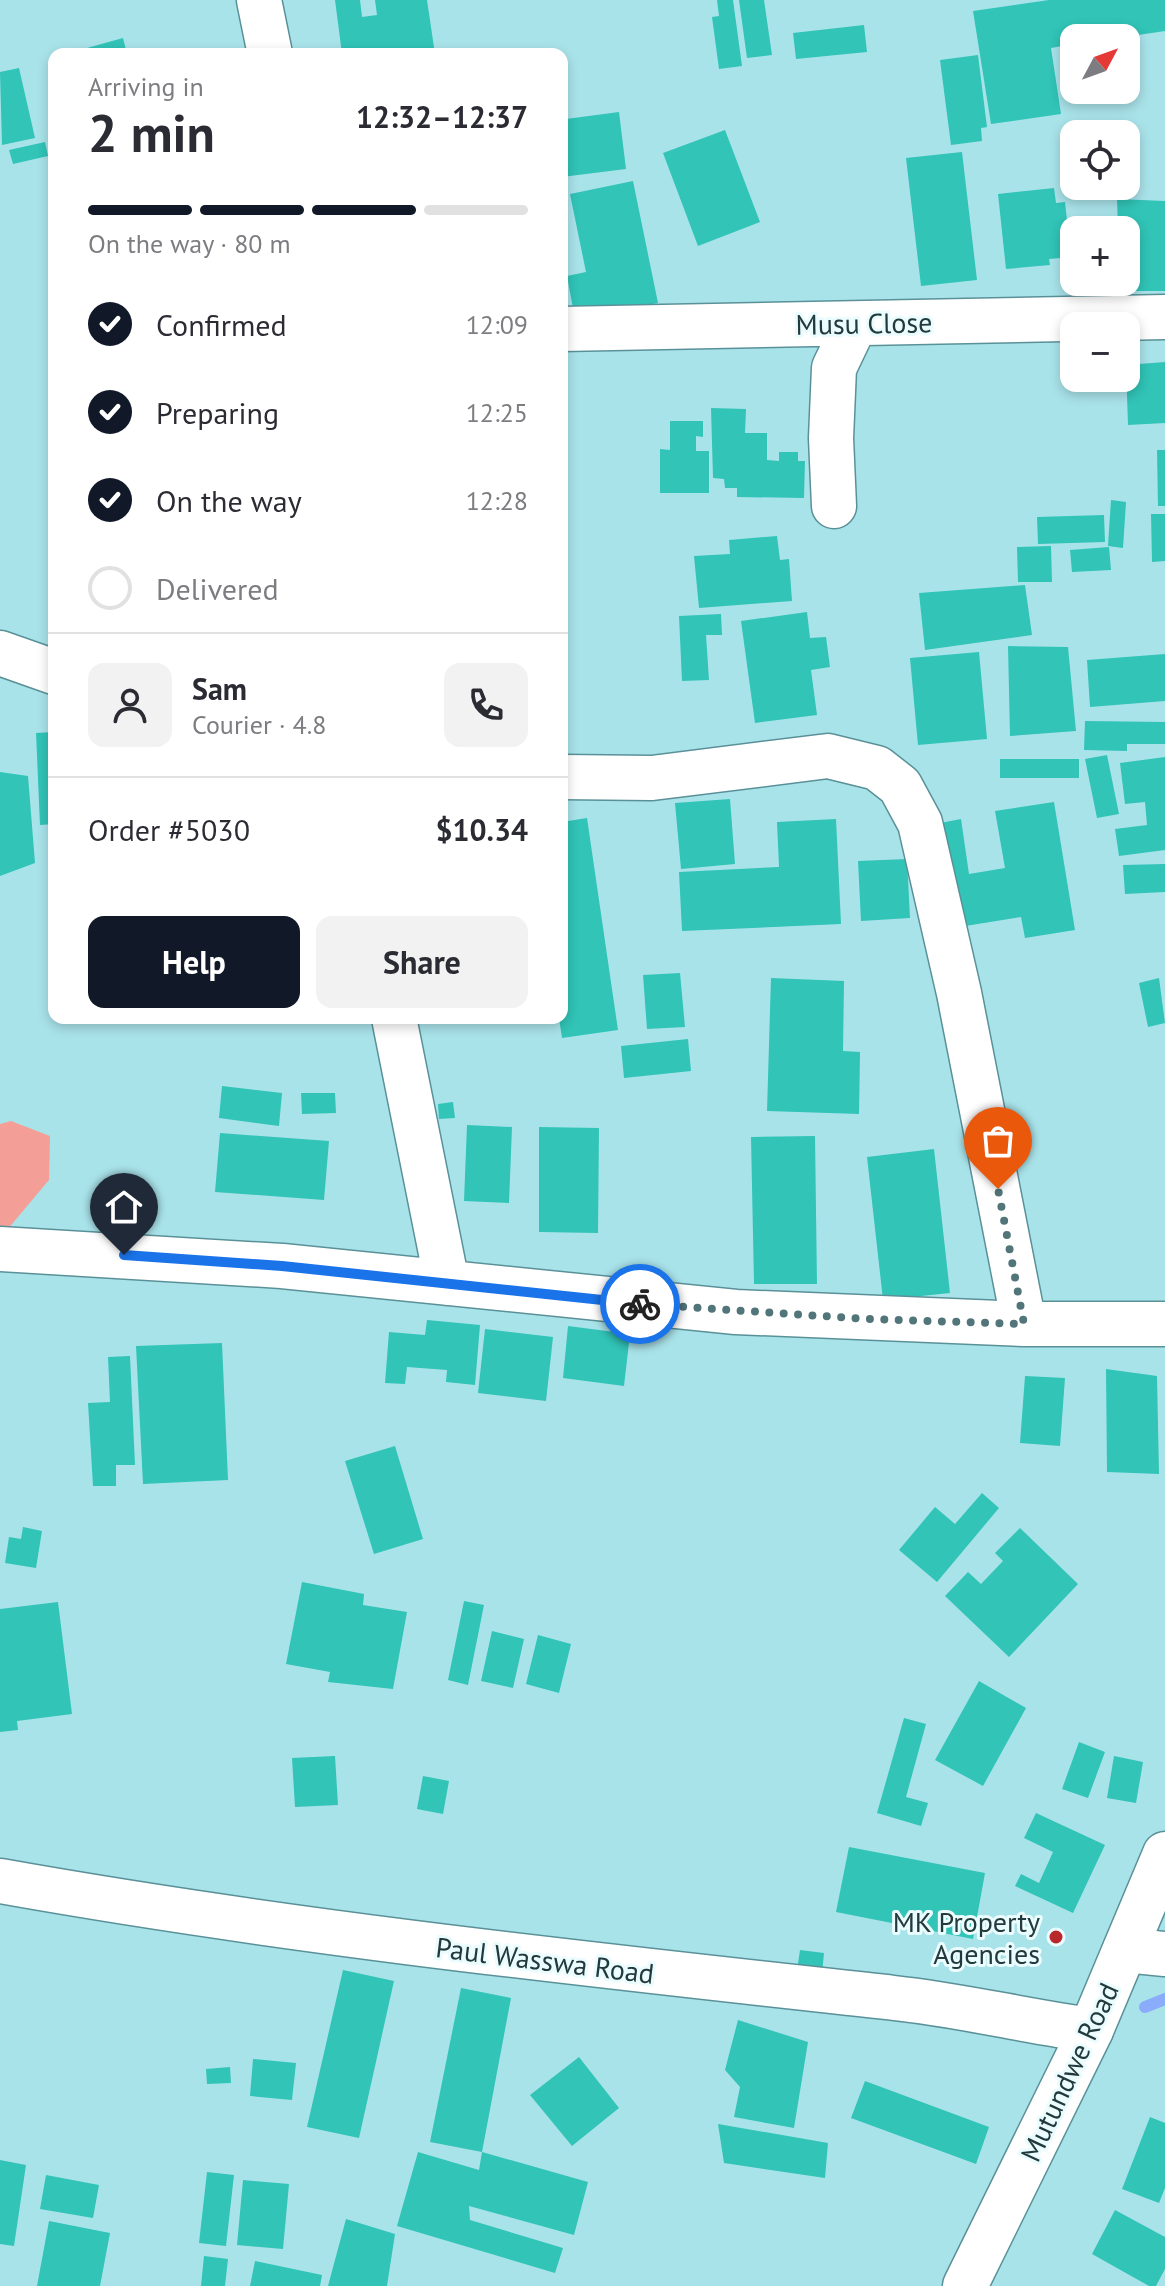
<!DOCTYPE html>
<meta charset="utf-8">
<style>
:root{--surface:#fff;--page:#f2f2f3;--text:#2b2b33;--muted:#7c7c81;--line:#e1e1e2;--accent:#111827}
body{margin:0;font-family:"PT Sans",sans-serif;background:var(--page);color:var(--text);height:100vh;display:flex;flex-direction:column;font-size:30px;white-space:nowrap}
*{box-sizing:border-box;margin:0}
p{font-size:26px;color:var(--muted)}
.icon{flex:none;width:44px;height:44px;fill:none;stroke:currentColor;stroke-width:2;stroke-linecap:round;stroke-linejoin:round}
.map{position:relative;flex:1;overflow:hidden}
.drawer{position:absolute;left:48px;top:48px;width:520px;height:976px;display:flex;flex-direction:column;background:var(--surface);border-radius:16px;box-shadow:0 4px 12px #0003}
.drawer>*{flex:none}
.needle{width:52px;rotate:49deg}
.fabs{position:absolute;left:1060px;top:24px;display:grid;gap:16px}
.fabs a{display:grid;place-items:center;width:80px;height:80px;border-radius:16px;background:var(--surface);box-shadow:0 4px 12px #0003;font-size:40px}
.pin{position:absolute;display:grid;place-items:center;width:68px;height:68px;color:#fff;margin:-82px -34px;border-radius:50% 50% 50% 0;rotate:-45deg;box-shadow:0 0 8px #0007}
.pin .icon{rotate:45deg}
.courier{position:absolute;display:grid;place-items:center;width:80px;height:80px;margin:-40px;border:6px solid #1a73e8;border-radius:50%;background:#fff;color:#222;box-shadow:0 2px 10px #0007}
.overview em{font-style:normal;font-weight:700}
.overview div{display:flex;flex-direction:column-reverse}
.overview{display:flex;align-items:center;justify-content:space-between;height:136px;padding:0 40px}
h1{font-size:52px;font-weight:700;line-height:60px}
.bar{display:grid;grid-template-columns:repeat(4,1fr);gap:12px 8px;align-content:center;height:96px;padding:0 40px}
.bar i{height:10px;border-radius:6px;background:var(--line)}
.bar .selected{background:var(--accent)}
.bar p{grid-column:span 4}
.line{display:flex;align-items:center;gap:20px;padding:0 40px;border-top:2px solid var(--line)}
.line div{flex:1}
.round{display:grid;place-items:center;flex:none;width:84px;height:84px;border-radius:16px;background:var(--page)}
ol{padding:0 40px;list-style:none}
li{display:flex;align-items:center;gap:24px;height:88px}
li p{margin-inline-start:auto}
li .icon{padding:8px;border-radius:50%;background:var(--accent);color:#fff;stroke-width:4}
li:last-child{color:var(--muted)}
li i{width:44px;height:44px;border:4px solid var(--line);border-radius:50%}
.primary-button{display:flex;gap:16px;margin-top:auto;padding:16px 40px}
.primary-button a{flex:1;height:92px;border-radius:16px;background:var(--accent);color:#fff;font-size:32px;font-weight:700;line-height:92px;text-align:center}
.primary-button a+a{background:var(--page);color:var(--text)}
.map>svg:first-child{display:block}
.green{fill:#f39f97}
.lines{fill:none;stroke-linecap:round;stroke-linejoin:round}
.stream{stroke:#8aacfb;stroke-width:12}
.building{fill:#31c4b7}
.minor-casing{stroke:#5a9198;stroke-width:47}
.tertiary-casing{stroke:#5a9198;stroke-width:47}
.secondary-casing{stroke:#5a9198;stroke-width:47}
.minor{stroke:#fff;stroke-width:44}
.tertiary{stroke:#fff;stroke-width:44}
.secondary{stroke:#fff;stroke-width:44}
.done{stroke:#52757a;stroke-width:8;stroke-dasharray:0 14.4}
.route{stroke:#1a73e8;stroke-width:10}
.poi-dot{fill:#b9292c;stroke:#ebfcfe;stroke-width:3}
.labels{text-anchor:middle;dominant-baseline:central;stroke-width:6;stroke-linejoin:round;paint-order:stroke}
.street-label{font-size:28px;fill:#233a3d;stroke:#ebfcfe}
.poi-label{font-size:28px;fill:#233a3d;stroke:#ebfcfe;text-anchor:end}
</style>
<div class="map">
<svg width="1165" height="2286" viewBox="0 0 1165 2286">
<rect width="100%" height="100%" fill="#a9e3ea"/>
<!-- green -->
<path class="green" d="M 11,1121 L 50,1136 L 49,1180 L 7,1230 L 0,1231 L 0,1124 Z"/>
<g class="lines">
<!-- stream -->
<path class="stream" d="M 1145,2007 L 1165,1999"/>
</g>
<!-- building -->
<path class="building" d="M 335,0 L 360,0 L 362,17 L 377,15 L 375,0 L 427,0 L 435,54 L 342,54 Z
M 717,0 L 733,0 L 742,66 L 719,69 L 712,17 L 719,16 Z
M 739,0 L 764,0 L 772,55 L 747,58 Z
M 1049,0 L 1165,0 L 1165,31 L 1118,38 L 1074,38 L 1074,44 L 1051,48 L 1061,114 L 991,124 L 973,11 Z
M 864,25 L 867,52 L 796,59 L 793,33 Z
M 123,38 L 127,54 L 69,54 L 69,53 Z
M 978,55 L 987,127 L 981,128 L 982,141 L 951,145 L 940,60 Z
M 19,68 L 35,138 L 2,145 L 0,72 Z
M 619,112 L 626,169 L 562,177 L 562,130 L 567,130 L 566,119 Z
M 725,130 L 760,222 L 698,246 L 663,153 Z
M 45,142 L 48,156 L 13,164 L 9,150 Z
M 962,152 L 977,280 L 921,286 L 906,158 Z
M 633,181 L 658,303 L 575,319 L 567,276 L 586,272 L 570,194 Z
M 1054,188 L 1056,203 L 1065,202 L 1071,257 L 1049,259 L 1050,265 L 1006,269 L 998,194 Z
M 1117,199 L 1165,201 L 1165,291 L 1120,291 L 1120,282 L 1126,282 L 1126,230 L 1118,230 Z
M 1165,362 L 1165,423 L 1128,425 L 1126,365 Z
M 711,408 L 746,409 L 745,433 L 767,433 L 767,460 L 779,461 L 779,452 L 798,452 L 798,461 L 805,461 L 804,498 L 737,497 L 737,488 L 725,488 L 724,479 L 713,478 Z
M 670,421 L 703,421 L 703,437 L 696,436 L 696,451 L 709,451 L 709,493 L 660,493 L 660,449 L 670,450 Z
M 1157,450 L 1165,450 L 1165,506 L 1158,506 Z
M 1111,500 L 1126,502 L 1123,548 L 1108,546 Z
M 1151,514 L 1165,514 L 1165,561 L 1152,562 Z
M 1104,515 L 1105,542 L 1038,544 L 1037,517 Z
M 777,536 L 780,560 L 789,559 L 792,601 L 699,608 L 694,556 L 730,554 L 729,540 Z
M 1051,546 L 1052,582 L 1018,582 L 1017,547 Z
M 1109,547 L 1111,570 L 1072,572 L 1070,550 Z
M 1025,585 L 1032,635 L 925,650 L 919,593 Z
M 807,612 L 810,638 L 826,637 L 830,667 L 811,670 L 817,715 L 755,723 L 741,621 Z
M 721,614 L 722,635 L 706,635 L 709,680 L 682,681 L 679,616 Z
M 1008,646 L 1068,647 L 1076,731 L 1010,736 Z
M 979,652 L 987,739 L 918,745 L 910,658 Z
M 1165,654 L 1165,701 L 1090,707 L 1087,660 Z
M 1085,721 L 1165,722 L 1165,744 L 1127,744 L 1127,751 L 1084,750 Z
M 54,732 L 54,824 L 40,825 L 36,733 Z
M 1107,755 L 1119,814 L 1097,818 L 1085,759 Z
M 1165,757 L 1165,850 L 1119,856 L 1115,829 L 1147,825 L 1145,802 L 1125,804 L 1120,763 Z
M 1000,759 L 1079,759 L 1079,778 L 1000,778 Z
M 0,772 L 28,776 L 35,863 L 0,876 Z
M 730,799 L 735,864 L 681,869 L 675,803 Z
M 1054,802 L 1075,930 L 1025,938 L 1021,917 L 953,928 L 935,824 L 961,819 L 969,874 L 1005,868 L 995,811 Z
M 587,818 L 618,1030 L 562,1038 L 559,1018 L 562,1018 L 562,822 Z
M 836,819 L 841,924 L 682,931 L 679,872 L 779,867 L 777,822 Z
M 907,859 L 910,918 L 861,921 L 858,861 Z
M 1165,864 L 1165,892 L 1125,894 L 1123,865 Z
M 680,973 L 685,1027 L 647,1029 L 643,975 Z
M 771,978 L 844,981 L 843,1051 L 860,1052 L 859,1114 L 767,1111 Z
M 1159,978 L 1165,1023 L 1148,1027 L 1139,983 Z
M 688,1039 L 691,1071 L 624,1078 L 621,1046 Z
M 222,1086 L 282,1093 L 279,1126 L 219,1118 Z
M 301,1093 L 335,1093 L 336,1113 L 302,1114 Z
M 453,1102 L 455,1118 L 439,1119 L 438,1104 Z
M 467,1125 L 512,1127 L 509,1203 L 464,1201 Z
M 539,1127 L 599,1128 L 598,1233 L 539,1232 Z
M 220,1133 L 329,1141 L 324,1200 L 215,1192 Z
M 815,1136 L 817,1284 L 754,1284 L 751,1137 Z
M 934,1149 L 950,1293 L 883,1300 L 867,1157 Z
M 427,1320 L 480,1325 L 475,1385 L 446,1382 L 447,1370 L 407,1367 L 405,1384 L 385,1383 L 389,1332 L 425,1335 Z
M 568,1326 L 630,1334 L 624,1386 L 563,1378 Z
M 485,1329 L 553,1337 L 546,1401 L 478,1393 Z
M 222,1343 L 228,1480 L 143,1484 L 136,1346 Z
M 130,1356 L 135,1465 L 116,1465 L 116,1486 L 93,1486 L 88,1403 L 110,1402 L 108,1357 Z
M 1106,1369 L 1157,1376 L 1159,1474 L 1107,1472 Z
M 1025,1376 L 1065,1378 L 1060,1446 L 1020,1443 Z
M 395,1446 L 423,1539 L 374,1554 L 345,1461 Z
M 982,1493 L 999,1508 L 937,1582 L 899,1550 L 935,1507 L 955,1524 Z
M 23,1527 L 42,1531 L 36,1568 L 5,1563 L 9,1537 L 21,1539 Z
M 1020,1528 L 1078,1584 L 1009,1657 L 945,1596 L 968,1572 L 981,1584 L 1003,1561 L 995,1553 Z
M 302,1582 L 364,1594 L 363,1605 L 407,1612 L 393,1689 L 328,1682 L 330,1672 L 286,1664 Z
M 464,1601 L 484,1605 L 468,1685 L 448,1680 Z
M 58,1602 L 72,1714 L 17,1721 L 18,1730 L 0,1732 L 0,1609 Z
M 492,1631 L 524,1639 L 513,1688 L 481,1681 Z
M 538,1635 L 571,1644 L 559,1693 L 526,1684 Z
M 979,1681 L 1026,1708 L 983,1786 L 935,1760 Z
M 904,1718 L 926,1724 L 906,1797 L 928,1803 L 921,1826 L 877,1813 Z
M 1079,1742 L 1105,1752 L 1088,1798 L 1062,1789 Z
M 335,1756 L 338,1805 L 295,1807 L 292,1758 Z
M 1114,1756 L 1143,1762 L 1136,1803 L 1107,1798 Z
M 423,1776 L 449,1781 L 443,1814 L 417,1809 Z
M 1036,1813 L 1105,1845 L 1073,1913 L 1015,1886 L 1021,1874 L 1039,1883 L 1053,1852 L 1024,1838 Z
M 849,1847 L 985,1873 L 973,1939 L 836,1912 Z
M 800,1950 L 824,1953 L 822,1974 L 797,1970 Z
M 343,1970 L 394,1981 L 359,2138 L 307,2127 Z
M 461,1988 L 511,1998 L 482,2152 L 588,2182 L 574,2235 L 469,2206 L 470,2220 L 563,2248 L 555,2273 L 397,2226 L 418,2152 L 479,2170 L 482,2152 L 430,2142 Z
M 738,2020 L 808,2042 L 794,2128 L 734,2117 L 740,2087 L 725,2070 Z
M 579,2057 L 619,2108 L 572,2146 L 530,2095 Z
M 253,2059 L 296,2063 L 292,2100 L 250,2096 Z
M 230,2067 L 231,2083 L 207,2084 L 206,2069 Z
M 865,2081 L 989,2127 L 976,2164 L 851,2118 Z
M 1150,2117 L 1165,2123 L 1165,2188 L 1159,2203 L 1122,2189 Z
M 718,2124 L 828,2143 L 825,2178 L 724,2163 Z
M 0,2160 L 26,2165 L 14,2246 L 0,2244 Z
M 207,2172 L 234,2175 L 226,2246 L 199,2243 Z
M 46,2175 L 99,2185 L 93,2218 L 40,2209 Z
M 243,2180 L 289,2184 L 283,2249 L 237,2245 Z
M 1115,2210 L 1165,2237 L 1165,2269 L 1156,2286 L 1149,2286 L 1092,2254 Z
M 346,2219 L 395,2234 L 387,2286 L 328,2286 Z
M 49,2221 L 110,2233 L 100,2286 L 37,2286 Z
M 204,2256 L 228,2259 L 225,2286 L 201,2286 Z
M 255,2261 L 322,2275 L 320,2286 L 250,2286 Z"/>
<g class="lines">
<defs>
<path id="minor" d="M 259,0 L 270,54
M 562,329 L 1165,317
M 834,506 L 831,438 L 834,368 L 855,324
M 0,653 L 54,672
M 562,777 L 652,778 L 828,756 L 877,768 L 900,786 L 920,823 L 959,993 L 1024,1324
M 394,1018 L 447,1283
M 0,1249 L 282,1266 L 736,1312 L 1024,1324 L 1165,1324
M 0,1881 C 297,1934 595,1965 894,1998 C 960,2005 1025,2021 1091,2030"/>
<path id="tertiary" d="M 1125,1950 L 1165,1954"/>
<path id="secondary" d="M 965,2286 L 1091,2030 L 1165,1854"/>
</defs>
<!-- minor casing -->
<use href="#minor" class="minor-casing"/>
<!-- tertiary casing -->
<use href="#tertiary" class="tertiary-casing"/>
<!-- secondary casing -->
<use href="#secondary" class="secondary-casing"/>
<!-- minor -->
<use href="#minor" class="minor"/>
<!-- tertiary -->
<use href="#tertiary" class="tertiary"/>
<!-- secondary -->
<use href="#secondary" class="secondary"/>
</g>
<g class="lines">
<!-- done -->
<path class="done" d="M 640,1304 L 867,1319 L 1024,1324 L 998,1189"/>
<!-- route -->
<path class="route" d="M 124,1255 L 282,1266 L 640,1304"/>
</g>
<!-- markers -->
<circle class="poi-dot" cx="1056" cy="1937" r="8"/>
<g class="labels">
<!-- street labels -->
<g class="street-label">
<text transform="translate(864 323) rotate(-1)">Musu Close</text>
<text transform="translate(545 1960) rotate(7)">Paul Wasswa Road</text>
<text transform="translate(1069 2072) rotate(-65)">Mutundwe Road</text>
</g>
<!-- poi labels -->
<g class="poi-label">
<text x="1040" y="1921">MK Property<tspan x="1040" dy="32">Agencies</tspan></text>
</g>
</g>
</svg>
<div class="fabs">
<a><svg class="needle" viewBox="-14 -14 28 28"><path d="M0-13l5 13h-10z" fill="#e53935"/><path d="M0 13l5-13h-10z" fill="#7c7c81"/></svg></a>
<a><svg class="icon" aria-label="locate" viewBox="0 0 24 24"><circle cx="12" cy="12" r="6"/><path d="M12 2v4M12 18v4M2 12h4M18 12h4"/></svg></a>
<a>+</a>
<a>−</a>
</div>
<div class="pin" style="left:998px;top:1189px;background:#ea580c"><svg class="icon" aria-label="bag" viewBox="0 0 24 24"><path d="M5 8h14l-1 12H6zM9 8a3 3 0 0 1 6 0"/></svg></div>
<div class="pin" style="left:124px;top:1255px;background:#1f2937"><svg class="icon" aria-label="home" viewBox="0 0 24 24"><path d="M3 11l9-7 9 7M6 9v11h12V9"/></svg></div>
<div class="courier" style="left:640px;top:1304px"><svg class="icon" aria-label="bike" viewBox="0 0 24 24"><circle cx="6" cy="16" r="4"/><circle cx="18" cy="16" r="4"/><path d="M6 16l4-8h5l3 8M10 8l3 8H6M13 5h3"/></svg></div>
<section class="drawer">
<div class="overview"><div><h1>2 min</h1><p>Arriving in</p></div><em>12:32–12:37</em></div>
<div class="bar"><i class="selected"></i><i class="selected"></i><i class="selected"></i><i></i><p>On the way · 80 m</p></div>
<ol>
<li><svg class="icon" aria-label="check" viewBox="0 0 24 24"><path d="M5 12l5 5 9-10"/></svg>Confirmed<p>12:09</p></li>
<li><svg class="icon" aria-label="check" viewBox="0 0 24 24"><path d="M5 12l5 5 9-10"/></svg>Preparing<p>12:25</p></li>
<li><svg class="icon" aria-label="check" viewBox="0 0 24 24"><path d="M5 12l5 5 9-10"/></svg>On the way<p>12:28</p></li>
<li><i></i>Delivered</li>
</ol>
<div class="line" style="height:144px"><a class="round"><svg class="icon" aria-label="person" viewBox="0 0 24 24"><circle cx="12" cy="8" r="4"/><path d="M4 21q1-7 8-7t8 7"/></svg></a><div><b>Sam</b><p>Courier · 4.8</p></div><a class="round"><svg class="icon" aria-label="phone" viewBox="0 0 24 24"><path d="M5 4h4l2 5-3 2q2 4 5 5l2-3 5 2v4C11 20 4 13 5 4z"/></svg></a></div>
<div class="line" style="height:104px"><div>Order #5030</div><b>$10.34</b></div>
<div class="primary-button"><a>Help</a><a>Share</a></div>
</section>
</div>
